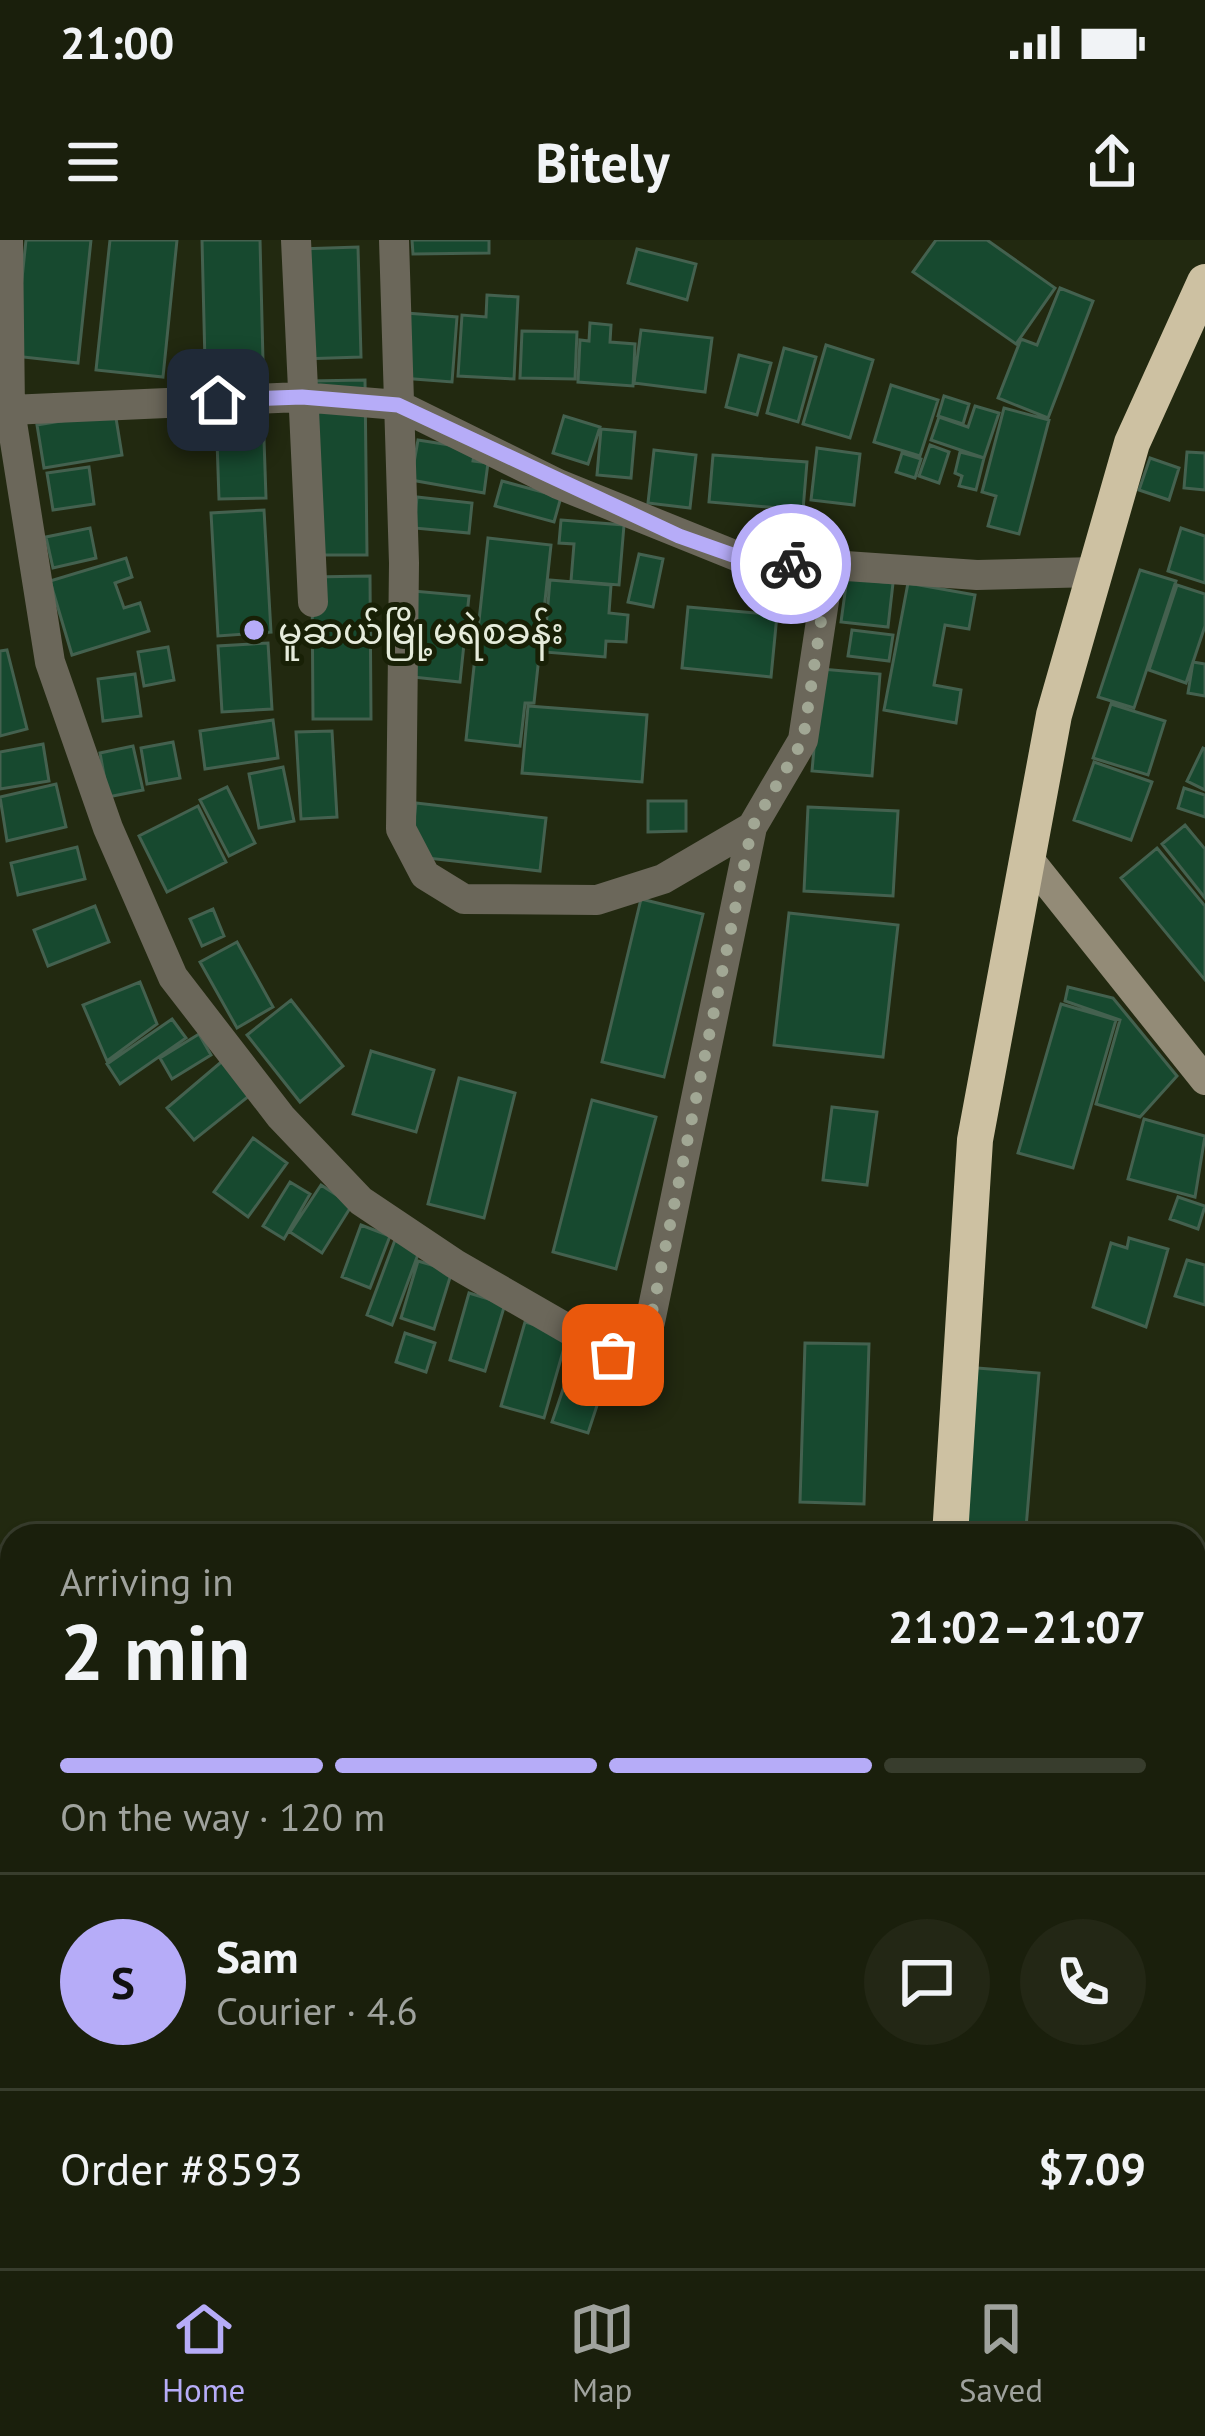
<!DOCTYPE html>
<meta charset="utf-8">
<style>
:root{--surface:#1a1f0c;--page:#232715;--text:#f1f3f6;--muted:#9fa29d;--line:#383d2d;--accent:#b6acf8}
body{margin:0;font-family:"PT Sans","Noto Sans Myanmar",sans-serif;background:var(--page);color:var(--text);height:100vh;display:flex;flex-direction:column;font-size:45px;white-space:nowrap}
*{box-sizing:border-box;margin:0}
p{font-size:39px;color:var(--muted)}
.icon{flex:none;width:66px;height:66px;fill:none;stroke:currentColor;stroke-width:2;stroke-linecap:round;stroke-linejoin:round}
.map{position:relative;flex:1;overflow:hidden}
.details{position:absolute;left:0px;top:1284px;width:1206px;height:744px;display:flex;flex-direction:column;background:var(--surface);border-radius:36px 36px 0 0;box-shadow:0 3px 9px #0004,0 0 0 3px var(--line)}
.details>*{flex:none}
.pin{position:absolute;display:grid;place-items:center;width:102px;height:102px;color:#fff;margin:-51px;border-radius:24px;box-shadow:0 6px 18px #0006}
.courier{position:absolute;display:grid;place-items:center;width:120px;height:120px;margin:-60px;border:9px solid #b6acf8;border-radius:50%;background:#fff;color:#222;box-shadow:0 3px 15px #0007}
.overview em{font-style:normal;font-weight:700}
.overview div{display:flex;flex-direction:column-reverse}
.overview{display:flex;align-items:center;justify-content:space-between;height:204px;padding:0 60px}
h1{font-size:78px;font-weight:700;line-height:90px}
.bar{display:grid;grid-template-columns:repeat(4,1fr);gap:18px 12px;align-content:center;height:144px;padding:0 60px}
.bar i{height:15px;border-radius:9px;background:var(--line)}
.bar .current{background:var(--accent)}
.bar p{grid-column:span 4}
.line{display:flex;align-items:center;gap:30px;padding:0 60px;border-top:3px solid var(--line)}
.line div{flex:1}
.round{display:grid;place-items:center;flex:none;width:126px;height:126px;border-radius:63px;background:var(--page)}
.status{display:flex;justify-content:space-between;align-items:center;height:84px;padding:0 60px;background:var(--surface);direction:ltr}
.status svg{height:33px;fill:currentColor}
header{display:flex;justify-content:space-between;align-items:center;height:156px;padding:0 60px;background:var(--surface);font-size:54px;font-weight:700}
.tab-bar{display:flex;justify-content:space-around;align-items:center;height:168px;border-top:3px solid var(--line);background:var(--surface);font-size:33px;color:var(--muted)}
.tab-bar a{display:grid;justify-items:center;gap:6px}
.tab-bar .current{color:var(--accent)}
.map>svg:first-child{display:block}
.building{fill:#17492f;stroke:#44614f;stroke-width:3}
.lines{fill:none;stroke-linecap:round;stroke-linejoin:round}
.street{stroke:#6b675a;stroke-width:30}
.secondary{stroke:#938b77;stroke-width:30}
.highway{stroke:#cdc1a2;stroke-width:36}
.done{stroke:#a1a794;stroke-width:12;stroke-dasharray:0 21.6}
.route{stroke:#b6acf8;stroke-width:15}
.poi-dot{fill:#b6acf8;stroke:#182006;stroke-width:4.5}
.labels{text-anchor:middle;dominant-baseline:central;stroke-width:10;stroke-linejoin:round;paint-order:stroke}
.poi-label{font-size:36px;fill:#e5ebdb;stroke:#182006;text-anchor:start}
</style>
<div class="status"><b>21:00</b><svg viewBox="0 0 49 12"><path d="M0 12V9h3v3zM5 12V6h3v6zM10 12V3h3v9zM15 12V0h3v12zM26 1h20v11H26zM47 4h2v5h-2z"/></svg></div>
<header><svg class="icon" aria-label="menu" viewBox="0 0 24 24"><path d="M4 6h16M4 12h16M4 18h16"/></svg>Bitely<svg class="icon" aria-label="share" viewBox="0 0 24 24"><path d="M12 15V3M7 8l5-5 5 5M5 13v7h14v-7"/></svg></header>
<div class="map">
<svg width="1205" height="2028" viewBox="0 0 1205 2028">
<rect width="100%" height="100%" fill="#222910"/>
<!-- building -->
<path class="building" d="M 26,0 L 91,0 L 78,123 L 14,116 Z
M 110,0 L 177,0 L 163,137 L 96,130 Z
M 202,0 L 260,0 L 263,121 L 205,123 Z
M 412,0 L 489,0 L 489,13 L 413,14 Z
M 936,0 L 987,0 L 1055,48 L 1016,104 L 913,32 Z
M 358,7 L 361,117 L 301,119 L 299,9 Z
M 637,9 L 696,24 L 687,60 L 628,43 Z
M 1060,48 L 1093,61 L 1048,178 L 998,158 L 1021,99 L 1037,105 Z
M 487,55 L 518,57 L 514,139 L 458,136 L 462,75 L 486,77 Z
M 406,73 L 457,77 L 452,142 L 402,138 Z
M 590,83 L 611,85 L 610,102 L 635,104 L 633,146 L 578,142 L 580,100 L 589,101 Z
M 641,90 L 712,98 L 705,152 L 634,143 Z
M 522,91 L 577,92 L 575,139 L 520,138 Z
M 826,105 L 873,120 L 850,198 L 803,184 Z
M 784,108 L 816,117 L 798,182 L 767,173 Z
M 739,115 L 771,123 L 757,175 L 726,167 Z
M 365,140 L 367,315 L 311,315 L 309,141 Z
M 262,141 L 266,258 L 219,259 L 215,142 Z
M 891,145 L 938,160 L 920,216 L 874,202 Z
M 944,156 L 969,164 L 963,184 L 938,176 Z
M 975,166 L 999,173 L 984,218 L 931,200 L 939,177 L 968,187 Z
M 1004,168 L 1049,180 L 1019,294 L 988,286 L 996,256 L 982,252 Z
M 115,172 L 122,215 L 44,228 L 37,185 Z
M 564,176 L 600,187 L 588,224 L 553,213 Z
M 601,189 L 635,192 L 631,238 L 597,235 Z
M 418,200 L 475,209 L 473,221 L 488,223 L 484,253 L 411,240 Z
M 930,205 L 949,212 L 939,243 L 919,236 Z
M 817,208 L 860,214 L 854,265 L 811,260 Z
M 654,210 L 696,215 L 690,268 L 648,263 Z
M 960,212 L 984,218 L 976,250 L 959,246 L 962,236 L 955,233 Z
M 1187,212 L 1205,213 L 1205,250 L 1184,248 Z
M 902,213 L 921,219 L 915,238 L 896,232 Z
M 713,215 L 807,222 L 803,270 L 709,262 Z
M 1150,218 L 1179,228 L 1169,260 L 1139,250 Z
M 89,227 L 94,264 L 53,270 L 47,233 Z
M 502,241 L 561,257 L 554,282 L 495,266 Z
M 417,257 L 472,263 L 469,293 L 414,288 Z
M 264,270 L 271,392 L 218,396 L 211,273 Z
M 561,280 L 624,285 L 619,345 L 571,341 L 574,304 L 559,303 Z
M 90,288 L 96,318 L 53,328 L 46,297 Z
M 1181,288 L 1205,296 L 1205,343 L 1168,331 Z
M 488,298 L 551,305 L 534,463 L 525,463 L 520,506 L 466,500 Z
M 639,314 L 663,319 L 653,367 L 628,362 Z
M 126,318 L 132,337 L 115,343 L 124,368 L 140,363 L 149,391 L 72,415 L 50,341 Z
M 1140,330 L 1176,341 L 1134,468 L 1098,457 Z
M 370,336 L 371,479 L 313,479 L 312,337 Z
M 847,338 L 893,343 L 888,387 L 841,382 Z
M 550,340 L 611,345 L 609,373 L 628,375 L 626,402 L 606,401 L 605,417 L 544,412 Z
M 908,343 L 975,355 L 969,389 L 945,385 L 934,445 L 961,450 L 956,483 L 884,470 Z
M 1177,345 L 1205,354 L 1205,386 L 1186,443 L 1149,430 Z
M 402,350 L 469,356 L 460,442 L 394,435 Z
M 688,367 L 777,375 L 771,437 L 682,428 Z
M 852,390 L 893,395 L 889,421 L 848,416 Z
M 268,403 L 272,469 L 222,472 L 218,406 Z
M 168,407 L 174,440 L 144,446 L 138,412 Z
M 7,410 L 27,489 L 0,496 L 0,411 Z
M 1193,422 L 1205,424 L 1205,456 L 1188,453 Z
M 821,429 L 880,434 L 872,536 L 812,531 Z
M 135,434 L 141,476 L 103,481 L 98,439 Z
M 1111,464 L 1165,481 L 1148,535 L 1093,518 Z
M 528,466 L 647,475 L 642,542 L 522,533 Z
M 273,480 L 278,518 L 205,529 L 200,491 Z
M 332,491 L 337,577 L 301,579 L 296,492 Z
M 173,502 L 180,538 L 147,544 L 141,508 Z
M 43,504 L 49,541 L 0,549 L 0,512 Z
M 133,506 L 143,550 L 108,557 L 100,513 Z
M 1203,508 L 1205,509 L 1205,550 L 1187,541 Z
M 1094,522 L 1152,542 L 1131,600 L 1074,580 Z
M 283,527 L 294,581 L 259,588 L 249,534 Z
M 56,544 L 66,587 L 7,601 L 0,557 Z
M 227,547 L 255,603 L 229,616 L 200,560 Z
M 1184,548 L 1205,555 L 1205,577 L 1178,568 Z
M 648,561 L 686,561 L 686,591 L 648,592 Z
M 416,563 L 546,578 L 540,631 L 410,616 Z
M 198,566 L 226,622 L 167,652 L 139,596 Z
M 808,567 L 898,571 L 893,656 L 804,651 Z
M 1185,585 L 1205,609 L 1205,658 L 1162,604 Z
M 77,607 L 85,639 L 18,655 L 11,623 Z
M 1157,608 L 1205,666 L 1205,740 L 1121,638 Z
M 641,659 L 703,674 L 664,837 L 602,822 Z
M 95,666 L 109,702 L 48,726 L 34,690 Z
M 213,669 L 224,696 L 202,706 L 190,679 Z
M 789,673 L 898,685 L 883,817 L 774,805 Z
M 237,702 L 273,767 L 237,788 L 200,722 Z
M 140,742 L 157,784 L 107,821 L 83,765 Z
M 1068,747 L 1113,758 L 1177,836 L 1140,877 L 1096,864 L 1120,780 L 1065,761 Z
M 291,760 L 343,826 L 300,862 L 247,795 Z
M 1061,764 L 1116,780 L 1073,928 L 1018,913 Z
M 172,779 L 186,798 L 120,844 L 107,824 Z
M 199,794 L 211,815 L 172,839 L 160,818 Z
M 371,811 L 434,830 L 416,892 L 353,874 Z
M 226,818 L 254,852 L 194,900 L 167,868 Z
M 459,838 L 515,853 L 484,978 L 428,964 Z
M 592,860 L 656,877 L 616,1029 L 553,1012 Z
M 832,867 L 877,872 L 867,945 L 823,940 Z
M 1144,879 L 1205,896 L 1195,957 L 1128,939 Z
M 253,898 L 287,923 L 248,977 L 214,952 Z
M 290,942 L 310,954 L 284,999 L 263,986 Z
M 321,945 L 352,965 L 322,1013 L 290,992 Z
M 1178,957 L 1205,966 L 1198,989 L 1170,979 Z
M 361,985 L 390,996 L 370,1048 L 342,1037 Z
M 1129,998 L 1168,1009 L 1146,1087 L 1093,1067 L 1111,1003 L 1127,1008 Z
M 395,1000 L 420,1009 L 392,1085 L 367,1075 Z
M 1187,1020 L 1205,1025 L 1205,1065 L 1175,1056 Z
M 418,1021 L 452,1031 L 434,1089 L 401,1078 Z
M 469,1053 L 505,1064 L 485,1131 L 450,1120 Z
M 525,1082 L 568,1094 L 544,1178 L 501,1166 Z
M 405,1093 L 435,1103 L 426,1132 L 396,1122 Z
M 805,1103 L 869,1104 L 864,1264 L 800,1262 Z
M 575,1114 L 610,1126 L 588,1193 L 552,1182 Z
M 977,1128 L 1039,1133 L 1026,1288 L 963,1283 Z
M 0,1491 L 3,1491 L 6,1540 L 0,1540 Z"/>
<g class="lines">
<!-- street -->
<path class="street" d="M 8,0 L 10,170 L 50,422 L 108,588 L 173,737 L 281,877 L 361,961 L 455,1024 L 613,1115 L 635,1106 L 650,1082 L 752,587 L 803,500 L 829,328
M 296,0 L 313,362
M 394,0 L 404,323 L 401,589 L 425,635 L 464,659 L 597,660 L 663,639 L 752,587
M 10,170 L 301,157 L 398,165 L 558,244 L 744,319 L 977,335 L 1095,332"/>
<!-- secondary -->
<path class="secondary" d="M 1027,617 L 1205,840"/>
<!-- highway -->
<path class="highway" d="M 950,1296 L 975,900 L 1054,475 L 1132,203 L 1205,42
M 1087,2016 L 1092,2028"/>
</g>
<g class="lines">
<!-- done -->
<path class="done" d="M 613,1115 L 635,1106 L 650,1082 L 752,587 L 803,500 L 829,328 L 791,324"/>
<!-- route -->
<path class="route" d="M 218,160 L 302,157 L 398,165 L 679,296 L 744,319 L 791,324"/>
</g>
<!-- markers -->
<circle class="poi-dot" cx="254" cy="390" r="12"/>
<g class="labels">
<!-- poi labels -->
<g class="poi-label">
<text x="278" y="390">မူဆယ်မြို့မရဲစခန်း</text>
</g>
</g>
</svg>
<div class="pin" style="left:613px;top:1115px;background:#ea580c"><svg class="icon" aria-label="bag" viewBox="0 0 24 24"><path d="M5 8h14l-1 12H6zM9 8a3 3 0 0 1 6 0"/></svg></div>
<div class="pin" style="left:218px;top:160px;background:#1f2937"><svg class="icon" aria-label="home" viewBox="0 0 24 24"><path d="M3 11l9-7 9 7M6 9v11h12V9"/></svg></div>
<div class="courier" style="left:791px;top:324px"><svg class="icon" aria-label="bike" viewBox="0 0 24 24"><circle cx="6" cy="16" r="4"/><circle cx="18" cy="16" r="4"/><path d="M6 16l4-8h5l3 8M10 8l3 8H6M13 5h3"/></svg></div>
<section class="details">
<div class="overview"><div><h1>2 min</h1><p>Arriving in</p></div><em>21:02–21:07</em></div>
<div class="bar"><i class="current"></i><i class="current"></i><i class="current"></i><i></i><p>On the way · 120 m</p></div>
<div class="line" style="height:216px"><b class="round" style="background:var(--accent);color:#111">S</b><div><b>Sam</b><p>Courier · 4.6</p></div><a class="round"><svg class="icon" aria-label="chat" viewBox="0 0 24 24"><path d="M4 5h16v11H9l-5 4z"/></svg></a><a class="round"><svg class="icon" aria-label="phone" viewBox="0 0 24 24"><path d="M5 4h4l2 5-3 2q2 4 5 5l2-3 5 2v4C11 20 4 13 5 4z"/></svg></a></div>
<div class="line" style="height:156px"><div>Order #8593</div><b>$7.09</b></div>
</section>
</div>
<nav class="tab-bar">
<a class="current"><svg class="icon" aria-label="home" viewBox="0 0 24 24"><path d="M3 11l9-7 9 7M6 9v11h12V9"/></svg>Home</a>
<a><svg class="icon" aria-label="map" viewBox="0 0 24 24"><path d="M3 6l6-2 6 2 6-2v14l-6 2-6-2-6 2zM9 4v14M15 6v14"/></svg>Map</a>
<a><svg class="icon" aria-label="saved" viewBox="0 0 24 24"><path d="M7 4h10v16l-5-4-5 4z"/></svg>Saved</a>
</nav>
